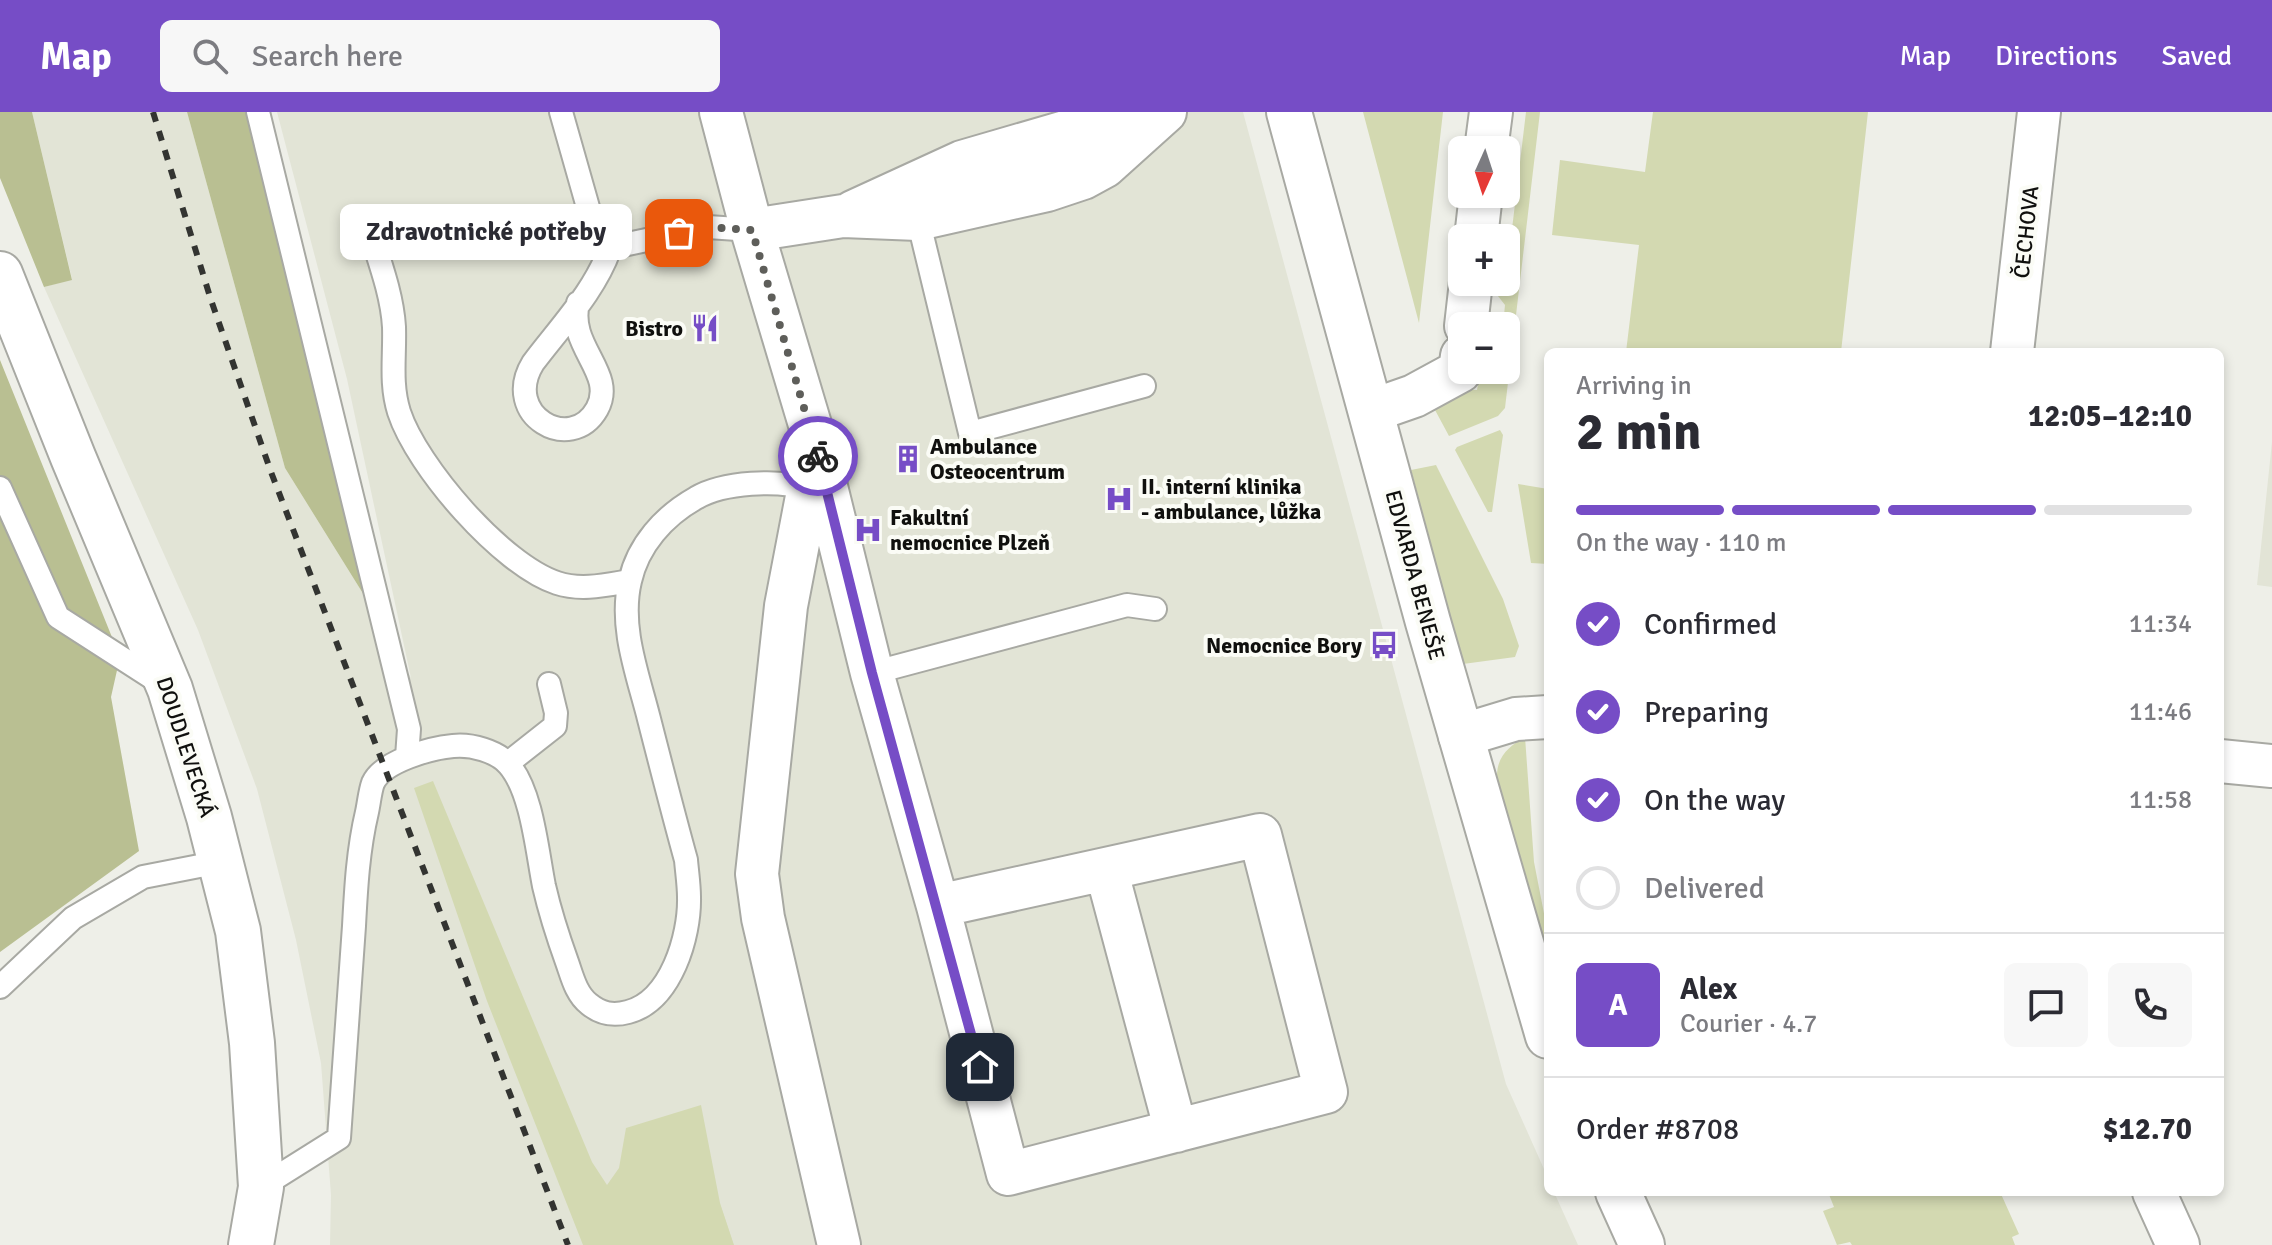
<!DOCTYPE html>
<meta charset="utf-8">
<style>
:root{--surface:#fff;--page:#f7f7f7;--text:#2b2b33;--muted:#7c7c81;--line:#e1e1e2;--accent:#764dc6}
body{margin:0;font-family:Signika,sans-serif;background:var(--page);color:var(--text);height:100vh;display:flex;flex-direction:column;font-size:30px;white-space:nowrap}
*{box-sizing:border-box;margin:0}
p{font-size:26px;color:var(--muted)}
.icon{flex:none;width:44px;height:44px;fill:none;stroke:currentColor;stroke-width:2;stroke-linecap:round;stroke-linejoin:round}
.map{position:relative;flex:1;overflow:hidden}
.drawer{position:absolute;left:1544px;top:236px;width:680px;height:848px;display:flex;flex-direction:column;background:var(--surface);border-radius:12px;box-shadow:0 4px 12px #0003}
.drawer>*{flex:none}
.needle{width:52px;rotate:183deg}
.fabs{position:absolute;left:1448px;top:24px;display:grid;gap:16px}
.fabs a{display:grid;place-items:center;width:72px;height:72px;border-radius:12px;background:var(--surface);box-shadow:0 4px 12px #0003;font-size:40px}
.pin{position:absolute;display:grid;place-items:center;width:68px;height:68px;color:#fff;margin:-34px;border-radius:16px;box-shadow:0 4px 12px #0006}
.courier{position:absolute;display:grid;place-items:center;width:80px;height:80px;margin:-40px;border:6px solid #764dc6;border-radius:50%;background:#fff;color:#222;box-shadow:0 2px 10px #0007}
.bubble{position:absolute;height:56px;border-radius:12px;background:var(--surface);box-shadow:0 4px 12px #0003;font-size:26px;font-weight:700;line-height:56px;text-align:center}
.overview em{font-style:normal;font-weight:700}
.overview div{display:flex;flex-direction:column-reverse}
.overview{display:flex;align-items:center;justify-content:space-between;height:136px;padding:0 32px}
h1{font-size:52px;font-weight:700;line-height:60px}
.bar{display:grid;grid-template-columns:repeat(4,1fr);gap:12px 8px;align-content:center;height:96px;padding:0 32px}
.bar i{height:10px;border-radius:6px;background:var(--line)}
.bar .active{background:var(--accent)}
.bar p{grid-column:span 4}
.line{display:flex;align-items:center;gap:20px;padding:0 32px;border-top:2px solid var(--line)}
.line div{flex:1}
.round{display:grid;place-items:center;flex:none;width:84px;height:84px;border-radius:12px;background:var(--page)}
ol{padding:0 32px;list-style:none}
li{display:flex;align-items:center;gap:24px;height:88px}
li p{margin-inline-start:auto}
li .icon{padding:8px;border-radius:50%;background:var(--accent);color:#fff;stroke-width:4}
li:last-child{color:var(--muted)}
li i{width:44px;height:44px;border:4px solid var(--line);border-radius:50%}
header{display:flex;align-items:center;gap:48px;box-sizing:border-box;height:112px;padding:0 40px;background:var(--accent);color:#fff}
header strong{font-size:38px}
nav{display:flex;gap:44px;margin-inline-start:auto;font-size:28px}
.search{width:560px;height:72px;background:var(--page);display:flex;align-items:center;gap:20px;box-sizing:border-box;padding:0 28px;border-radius:12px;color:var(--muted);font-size:30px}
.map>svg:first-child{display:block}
.built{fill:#e2e4d6}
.green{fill:#d3d9b1}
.forest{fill:#b9bf92}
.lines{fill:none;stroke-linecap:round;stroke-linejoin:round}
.service-casing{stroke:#a8a9a3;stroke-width:26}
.minor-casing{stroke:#a8a9a3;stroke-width:46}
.tertiary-casing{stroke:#a8a9a3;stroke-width:48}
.service{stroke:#fff;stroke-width:22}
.minor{stroke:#fff;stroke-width:42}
.tertiary{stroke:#fff;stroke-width:44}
.rail{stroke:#333431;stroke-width:6;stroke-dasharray:10 10;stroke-linecap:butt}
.done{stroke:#5e5e5a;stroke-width:8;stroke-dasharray:0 14.4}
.route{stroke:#764dc6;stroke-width:10}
.labels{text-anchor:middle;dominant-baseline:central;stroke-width:8;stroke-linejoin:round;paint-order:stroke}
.street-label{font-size:22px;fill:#10100e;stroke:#fbfcf6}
.poi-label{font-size:22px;font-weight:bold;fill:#10100e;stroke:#fbfcf6;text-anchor:start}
</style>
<header>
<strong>Map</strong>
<div class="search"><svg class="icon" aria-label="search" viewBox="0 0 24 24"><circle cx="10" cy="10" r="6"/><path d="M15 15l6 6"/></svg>Search here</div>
<nav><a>Map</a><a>Directions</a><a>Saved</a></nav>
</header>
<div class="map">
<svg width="2272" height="1133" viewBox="0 0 2272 1133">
<rect width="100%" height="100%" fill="#eeefe8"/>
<!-- built -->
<path class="built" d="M 32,0 L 187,0 L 285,356 L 372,496 L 411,566 L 347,267 L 277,0 L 1243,0 L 1506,972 L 1548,1066 L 1548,1080 L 1554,1080 L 1578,1133 L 330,1133 L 331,1083 L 321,951 L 296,828 L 257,677 L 198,518 L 44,175 L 72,167 Z
M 2272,330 L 2272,475 L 2257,473 Z"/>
<!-- green -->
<path class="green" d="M 1363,0 L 1443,0 L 1419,211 Z
M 1526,0 L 1540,0 L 1505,296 L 1498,304 L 1449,324 L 1435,298 L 1466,277 L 1477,278 L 1480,262 L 1486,263 L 1492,258 L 1506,258 L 1506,214 L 1503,214 L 1505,193 L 1487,170 L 1506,170 L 1506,126 L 1486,126 L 1489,113 L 1502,125 L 1512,117 Z
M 1653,0 L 1868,0 L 1841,240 L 1626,240 L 1639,133 L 1552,123 L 1560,48 L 1645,60 Z
M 1500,318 L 1503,323 L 1492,400 L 1488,400 L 1455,338 L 1457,335 Z
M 1436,353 L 1503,487 L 1519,534 L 1515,545 L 1463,552 L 1411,358 Z
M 1518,372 L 1548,377 L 1548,452 L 1531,451 Z
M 1525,625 L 1534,750 L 1548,822 L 1548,862 L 1497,667 C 1496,645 1508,635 1525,625 Z
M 433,669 L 592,1050 L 607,1073 L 619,1056 L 626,1016 L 701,993 L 720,1091 L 734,1133 L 583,1133 L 487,889 L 414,676 Z
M 1828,1080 L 2004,1080 L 2001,1082 L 2019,1122 L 2012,1125 L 2015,1133 L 1852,1133 L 1850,1130 L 1837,1133 L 1823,1099 L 1834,1095 Z"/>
<!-- forest -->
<path class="forest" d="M 0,0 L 32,0 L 72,168 L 44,175 L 0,66 Z
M 187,0 L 258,0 L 372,496 L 285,356 Z
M 0,248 L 120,545 L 111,585 L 139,739 L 0,840 Z"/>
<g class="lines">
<defs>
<path id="service" d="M 258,0 L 409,617 L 407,645
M 561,0 L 597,127 L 611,133 L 623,133 L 708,115 L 752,118
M 959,77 L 1058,51 L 1105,31
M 918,107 L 970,321 L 1144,274
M 367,109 C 377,143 392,180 394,215 C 395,245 390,271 399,300 C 417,355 502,453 557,471 C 581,479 606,473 630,469
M 578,191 C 567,235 617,261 597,297 C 571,343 501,303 533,251 C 560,215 597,177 611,133
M 0,376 L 58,505 L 162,572
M 872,561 L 1127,493 L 1155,497
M 508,651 L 555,614 L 556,601 L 549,572
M 0,875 L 73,806 L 143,765 L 220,750
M 261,1075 L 339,1026 C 344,956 349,885 354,814 C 356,776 358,738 367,700 C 369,691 370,679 373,671 C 383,649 431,636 453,634 C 471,632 497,639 509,653 C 532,680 537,739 544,774 C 550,800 558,825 567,850 C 572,864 576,882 589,892 C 601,902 613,904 628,900 C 671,889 690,824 689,785 C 689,773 687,760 686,748 C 673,701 661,654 649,607 C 638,563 619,515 630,469 C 638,433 664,404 696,386 C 723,370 779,367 808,377"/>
<path id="minor" d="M 721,0 L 752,118 L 814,326 L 872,561 L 938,794 L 1008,1062 L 1326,980 L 1260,723 L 938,794
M 1486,38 L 1491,0
M 853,100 L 962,50 L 1134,0
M 752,118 L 843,104 L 918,107 L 1047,78 L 1083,66 L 1105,54 L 1165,0
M 1476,126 L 1481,82
M 1466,214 L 1471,170
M 2012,240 L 2039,0
M 1371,299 L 1414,284 L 1460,259 L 1462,244
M 814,348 L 786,494 L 757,762 L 763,806 L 839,1133
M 1460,624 L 1516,607 L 1548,605
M 2220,649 L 2272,654
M 1106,757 L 1176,1019
M 2154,1080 L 2178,1133"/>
<path id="tertiary" d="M 1289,0 L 1428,510 L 1548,924
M 0,162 L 73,345 L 170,577 L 209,705 L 238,819 L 252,931 L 261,1075 L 251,1133
M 1618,1080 L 1642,1133"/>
</defs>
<!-- service casing -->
<use href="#service" class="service-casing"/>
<!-- minor casing -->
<use href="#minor" class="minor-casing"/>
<!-- tertiary casing -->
<use href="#tertiary" class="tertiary-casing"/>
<!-- service -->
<use href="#service" class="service"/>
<!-- minor -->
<use href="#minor" class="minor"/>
<!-- tertiary -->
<use href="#tertiary" class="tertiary"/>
<!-- rail -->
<path class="rail" d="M 153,0 L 211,188 L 271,360 L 568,1133"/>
</g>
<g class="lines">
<!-- done -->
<path class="done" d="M 679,121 L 708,115 L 752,118 L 818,344"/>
<!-- route -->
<path class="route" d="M 818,344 L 872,561 L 980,955"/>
</g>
<!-- icons -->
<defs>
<symbol id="restaurant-bare" viewBox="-9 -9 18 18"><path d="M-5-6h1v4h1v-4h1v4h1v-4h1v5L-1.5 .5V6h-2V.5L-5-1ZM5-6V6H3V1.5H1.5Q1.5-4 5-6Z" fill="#764dc6" stroke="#fbfcf6" stroke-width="2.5" paint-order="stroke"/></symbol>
<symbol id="building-bare" viewBox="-9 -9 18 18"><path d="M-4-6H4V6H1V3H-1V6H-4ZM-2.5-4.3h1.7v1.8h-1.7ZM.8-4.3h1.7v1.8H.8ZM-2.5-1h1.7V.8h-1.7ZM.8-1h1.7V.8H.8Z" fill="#764dc6" stroke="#fbfcf6" stroke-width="2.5" paint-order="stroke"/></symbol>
<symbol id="hospital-bare" viewBox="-9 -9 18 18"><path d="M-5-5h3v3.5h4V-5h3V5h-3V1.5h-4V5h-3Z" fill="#764dc6" stroke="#fbfcf6" stroke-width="2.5" paint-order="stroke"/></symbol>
<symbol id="bus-bare" viewBox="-9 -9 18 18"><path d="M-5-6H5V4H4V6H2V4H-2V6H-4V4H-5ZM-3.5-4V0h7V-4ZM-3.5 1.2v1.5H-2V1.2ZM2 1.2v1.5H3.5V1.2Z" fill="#764dc6" stroke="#fbfcf6" stroke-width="2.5" paint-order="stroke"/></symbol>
</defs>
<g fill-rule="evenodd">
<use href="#restaurant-bare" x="685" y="196" width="40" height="40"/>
<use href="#building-bare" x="888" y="327" width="40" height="40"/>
<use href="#hospital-bare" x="1099" y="367" width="40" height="40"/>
<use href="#hospital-bare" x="848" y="398" width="40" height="40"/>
<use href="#bus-bare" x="1364" y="513" width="40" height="40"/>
</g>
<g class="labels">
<!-- street labels -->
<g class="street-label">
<text transform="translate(2026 120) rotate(-84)">ČECHOVA</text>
<text transform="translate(1415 463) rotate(75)">EDVARDA BENEŠE</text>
<text transform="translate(186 635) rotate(72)">DOUDLEVECKÁ</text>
</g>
<!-- poi labels -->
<g class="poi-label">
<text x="683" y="216" text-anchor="end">Bistro</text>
<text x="930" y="334">Ambulance<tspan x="930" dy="25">Osteocentrum</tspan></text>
<text x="1141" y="374">II. interní klinika<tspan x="1141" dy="25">- ambulance, lůžka</tspan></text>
<text x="890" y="405">Fakultní<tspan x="890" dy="25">nemocnice Plzeň</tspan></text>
<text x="1362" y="533" text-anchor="end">Nemocnice Bory</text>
</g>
</g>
</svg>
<div class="fabs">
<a><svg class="needle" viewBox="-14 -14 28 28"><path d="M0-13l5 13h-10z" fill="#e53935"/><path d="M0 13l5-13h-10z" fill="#7c7c81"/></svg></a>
<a>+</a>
<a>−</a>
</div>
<div class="pin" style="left:679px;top:121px;background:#ea580c"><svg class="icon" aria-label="bag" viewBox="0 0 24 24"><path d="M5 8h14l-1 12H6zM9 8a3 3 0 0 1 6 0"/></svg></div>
<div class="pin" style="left:980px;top:955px;background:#1f2937"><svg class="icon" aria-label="home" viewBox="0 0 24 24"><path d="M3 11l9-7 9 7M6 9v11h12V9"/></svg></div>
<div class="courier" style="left:818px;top:344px"><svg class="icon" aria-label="bike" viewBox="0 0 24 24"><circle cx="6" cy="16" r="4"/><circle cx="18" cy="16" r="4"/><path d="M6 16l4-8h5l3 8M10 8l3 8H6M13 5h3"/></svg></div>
<div class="bubble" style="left:340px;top:92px;width:292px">Zdravotnické potřeby</div>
<section class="drawer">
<div class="overview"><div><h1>2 min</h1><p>Arriving in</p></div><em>12:05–12:10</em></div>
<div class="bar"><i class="active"></i><i class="active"></i><i class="active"></i><i></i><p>On the way · 110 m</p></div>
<ol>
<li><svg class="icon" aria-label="check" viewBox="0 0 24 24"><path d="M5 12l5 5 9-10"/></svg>Confirmed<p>11:34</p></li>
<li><svg class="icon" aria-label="check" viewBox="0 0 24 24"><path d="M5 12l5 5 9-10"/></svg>Preparing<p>11:46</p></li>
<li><svg class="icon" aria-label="check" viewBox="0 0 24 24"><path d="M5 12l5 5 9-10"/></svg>On the way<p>11:58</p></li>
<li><i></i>Delivered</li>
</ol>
<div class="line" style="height:144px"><b class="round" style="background:var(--accent);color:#fff">A</b><div><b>Alex</b><p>Courier · 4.7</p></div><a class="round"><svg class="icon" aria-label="chat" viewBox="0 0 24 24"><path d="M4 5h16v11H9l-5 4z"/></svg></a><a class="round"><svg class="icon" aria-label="phone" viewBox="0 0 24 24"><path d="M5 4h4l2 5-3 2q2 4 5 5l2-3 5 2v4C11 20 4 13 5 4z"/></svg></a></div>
<div class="line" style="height:104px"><div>Order #8708</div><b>$12.70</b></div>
</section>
</div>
